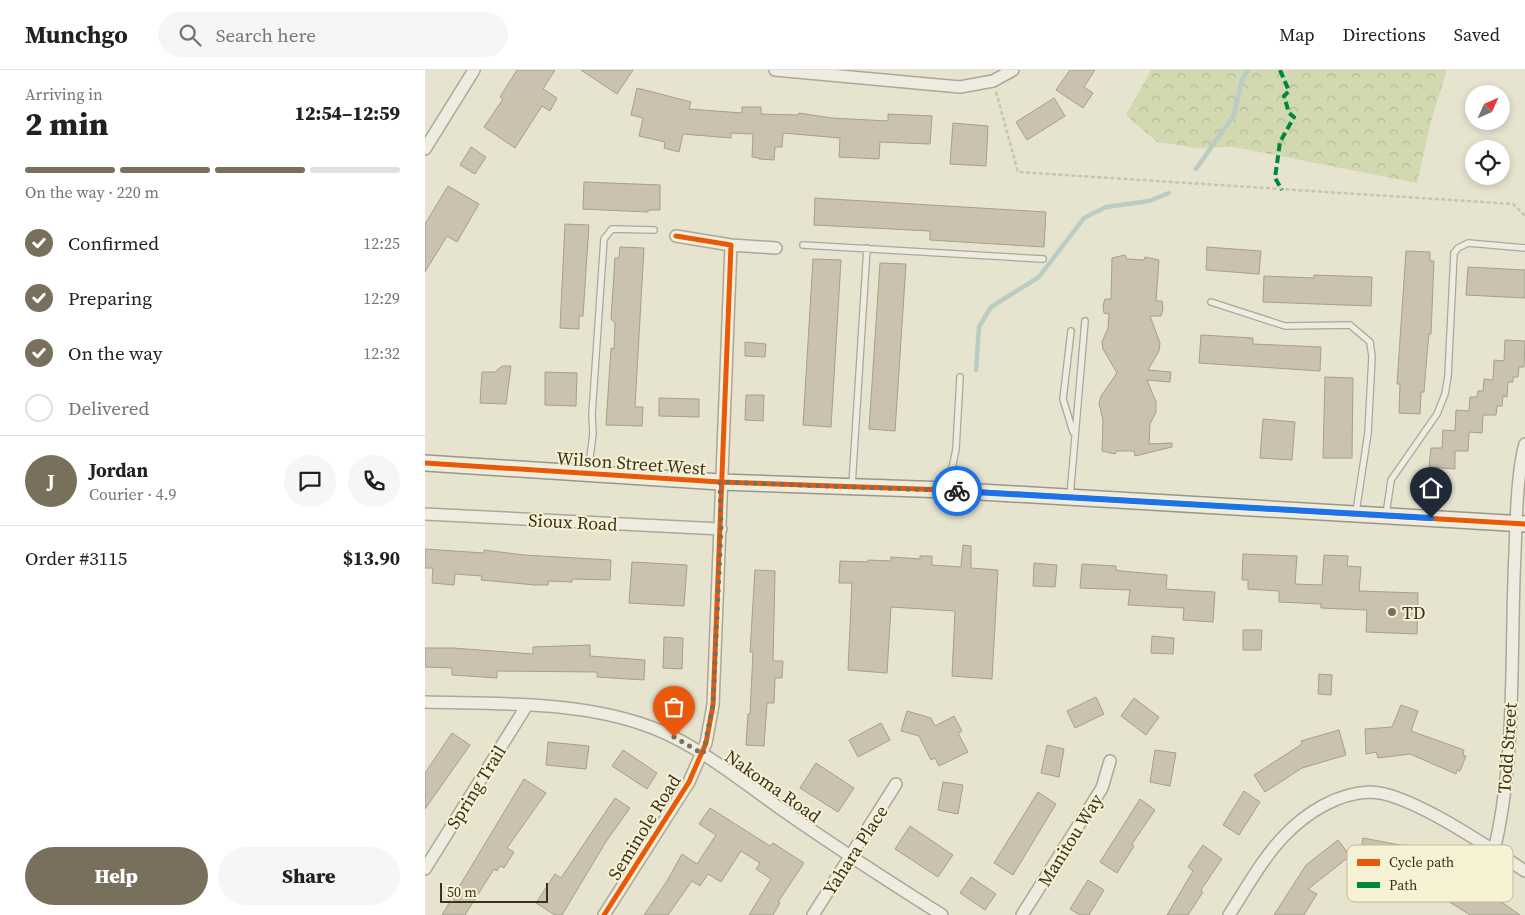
<!DOCTYPE html>
<meta charset="utf-8">
<style>
:root{--surface:#fff;--page:#f6f6f6;--text:#202124;--muted:#757577;--line:#e0e0e0;--accent:#786f5c}
body{margin:0;font-family:"Source Serif 4",serif;background:var(--page);color:var(--text);height:100vh;display:flex;flex-direction:column;font-size:19px;white-space:nowrap}
*{box-sizing:border-box;margin:0}
p{font-size:16px;color:var(--muted)}
.icon{flex:none;width:28px;height:28px;fill:none;stroke:currentColor;stroke-width:2;stroke-linecap:round;stroke-linejoin:round}
.map{position:relative;flex:1;overflow:hidden}
.details{display:flex;flex-direction:column;background:var(--surface);width:425px}
.details>*{flex:none}
.needle{width:32px;rotate:45deg}
.tools{position:absolute;left:1040px;top:15px;display:grid;gap:10px}
.tools a{display:grid;place-items:center;width:45px;height:45px;border-radius:50%;background:var(--surface);box-shadow:0 2px 8px #0003;font-size:25px}
.scale{position:absolute;left:15px;bottom:12px;width:108px;box-sizing:border-box;padding-left:5px;border:2px solid #3c301e;border-top:0;font-size:14px;line-height:18px;white-space:nowrap;color:#3c301e;-webkit-text-stroke:4px #f8f2d4;paint-order:stroke}
.pin{position:absolute;display:grid;place-items:center;width:42px;height:42px;color:#fff;margin:-51px -21px;border-radius:50% 50% 50% 0;rotate:-45deg;box-shadow:0 0 5px #0007}
.pin .icon{rotate:45deg}
.courier{position:absolute;display:grid;place-items:center;width:50px;height:50px;margin:-25px;border:4px solid #1a73e8;border-radius:50%;background:#fff;color:#222;box-shadow:0 1px 6px #0007}
.head em{font-style:normal;font-weight:800}
.head div{display:flex;flex-direction:column-reverse}
.head{display:flex;align-items:center;justify-content:space-between;height:85px;padding:0 25px}
h1{font-size:32px;font-weight:800;line-height:38px}
.bar{display:grid;grid-template-columns:repeat(4,1fr);gap:8px 5px;align-content:center;height:60px;padding:0 25px}
.bar i{height:6px;border-radius:4px;background:var(--line)}
.bar .current{background:var(--accent)}
.bar p{grid-column:span 4}
.line{display:flex;align-items:center;gap:12px;padding:0 25px;border-top:1px solid var(--line)}
.line div{flex:1}
.round{display:grid;place-items:center;flex:none;width:52px;height:52px;border-radius:26px;background:var(--page)}
ol{padding:0 25px;list-style:none}
li{display:flex;align-items:center;gap:15px;height:55px}
li p{margin-inline-start:auto}
li .icon{padding:5px;border-radius:50%;background:var(--accent);color:#fff;stroke-width:4}
li:last-child{color:var(--muted)}
li i{width:28px;height:28px;border:2px solid var(--line);border-radius:50%}
.cta{display:flex;gap:10px;margin-top:auto;padding:10px 25px}
.cta a{flex:1;height:58px;border-radius:30px;background:var(--accent);color:#fff;font-size:20px;font-weight:800;line-height:58px;text-align:center}
.cta a+a{background:var(--page);color:var(--text)}
header{display:flex;align-items:center;gap:30px;box-sizing:border-box;height:70px;padding:0 25px;background:var(--surface);border-bottom:1px solid var(--line)}
header strong{font-size:24px}
nav{display:flex;gap:28px;margin-inline-start:auto;font-size:18px}
.search{width:350px;height:45px;background:var(--page);display:flex;align-items:center;gap:12px;box-sizing:border-box;padding:0 18px;border-radius:28px;color:var(--muted);font-size:19px}
main{display:flex;flex:1;min-height:0}
.map>svg:first-child{display:block}
.forest{fill:url(#forest-crowns)}
.lines{fill:none;stroke-linecap:round;stroke-linejoin:round}
.stream{stroke:#b9cdc4;stroke-width:4.5}
.building{fill:#cac1af;stroke:#a79e8d}
.service-casing{stroke:#aca797;stroke-width:8}
.minor-casing{stroke:#aca797;stroke-width:14}
.secondary-casing{stroke:#9b9787;stroke-width:18}
.path{stroke:#c7c4b7;stroke-width:2.5;stroke-dasharray:4 2.5;stroke-linecap:butt}
.service{stroke:#eeece0;stroke-width:5.5}
.minor{stroke:#eeece0;stroke-width:11}
.secondary{stroke:#eeece0;stroke-width:15}
.quiet{stroke:#00873e;stroke-width:4;stroke-dasharray:8 4;stroke-linecap:butt}
.cycleway-casing{stroke:#f8f2d4;stroke-width:8}
.cycleway{stroke:#e8590c;stroke-width:5}
.done{stroke:#786f5c;stroke-width:5;stroke-dasharray:0 9}
.route{stroke:#1a73e8;stroke-width:6}
.poi-dot{fill:#786f5c;stroke:#f8f2d4;stroke-width:2}
.labels{text-anchor:middle;dominant-baseline:central;stroke-width:4;stroke-linejoin:round;paint-order:stroke}
.street-label{font-size:18px;fill:#3c301e;stroke:#f8f2d4}
.poi-label{font-size:18px;fill:#3c301e;stroke:#f8f2d4;text-anchor:start}
.key{fill:#f8f2d4;stroke:#c0b89d;stroke-width:1}
.key-label{font-size:14px;fill:#3c301e}
</style>
<header>
<strong>Munchgo</strong>
<div class="search"><svg class="icon" aria-label="search" viewBox="0 0 24 24"><circle cx="10" cy="10" r="6"/><path d="M15 15l6 6"/></svg>Search here</div>
<nav><a>Map</a><a>Directions</a><a>Saved</a></nav>
</header>
<main>
<section class="details">
<div class="head"><div><h1>2 min</h1><p>Arriving in</p></div><em>12:54–12:59</em></div>
<div class="bar"><i class="current"></i><i class="current"></i><i class="current"></i><i></i><p>On the way · 220 m</p></div>
<ol>
<li><svg class="icon" aria-label="check" viewBox="0 0 24 24"><path d="M5 12l5 5 9-10"/></svg>Confirmed<p>12:25</p></li>
<li><svg class="icon" aria-label="check" viewBox="0 0 24 24"><path d="M5 12l5 5 9-10"/></svg>Preparing<p>12:29</p></li>
<li><svg class="icon" aria-label="check" viewBox="0 0 24 24"><path d="M5 12l5 5 9-10"/></svg>On the way<p>12:32</p></li>
<li><i></i>Delivered</li>
</ol>
<div class="line" style="height:90px"><b class="round" style="background:var(--accent);color:#fff">J</b><div><b>Jordan</b><p>Courier · 4.9</p></div><a class="round"><svg class="icon" aria-label="chat" viewBox="0 0 24 24"><path d="M4 5h16v11H9l-5 4z"/></svg></a><a class="round"><svg class="icon" aria-label="phone" viewBox="0 0 24 24"><path d="M5 4h4l2 5-3 2q2 4 5 5l2-3 5 2v4C11 20 4 13 5 4z"/></svg></a></div>
<div class="line" style="height:65px"><div>Order #3115</div><b>$13.90</b></div>
<div class="cta"><a>Help</a><a>Share</a></div>
</section>
<div class="map">
<svg width="1100" height="845" viewBox="0 0 1100 845">
<defs>
<pattern id="forest-crowns" width="20" height="18" patternUnits="userSpaceOnUse" patternTransform="scale(1.25)"><rect width="20" height="18" fill="#d2d9b0"/><path d="M2 6a3 3 0 1 1 6 0M12 15a3 3 0 1 1 6 0" fill="none" stroke="#b5bb97"/></pattern>
</defs>
<rect width="100%" height="100%" fill="#e6e3ce"/>
<!-- forest -->
<path class="forest" d="M 726,0 L 1022,0 L 1006,51 L 992,113 L 809,77 L 773,78 L 732,72 L 701,45 Z"/>
<g class="lines">
<!-- stream -->
<path class="stream" d="M 771,99 L 809,45 L 817,10 L 823,0
M 551,300 L 554,257 L 566,237 L 614,207 L 659,148 L 681,137 L 724,131 L 744,123"/>
</g>
<!-- building -->
<path class="building" d="M 92,0 L 130,0 L 118,19 L 132,28 L 125,41 L 117,36 L 90,78 L 59,57 L 78,29 L 75,27 Z
M 156,0 L 208,0 L 192,24 Z
M 645,0 L 670,0 L 659,17 L 668,23 L 658,38 L 631,20 Z
M 212,18 L 266,32 L 264,39 L 317,43 L 317,37 L 336,37 L 336,44 L 373,45 L 374,43 L 407,48 L 463,51 L 463,44 L 507,46 L 505,74 L 455,72 L 454,89 L 414,87 L 415,68 L 358,63 L 357,77 L 350,77 L 349,90 L 334,89 L 334,88 L 327,87 L 328,64 L 306,63 L 306,68 L 258,64 L 254,82 L 239,78 L 240,72 L 214,66 L 218,48 L 206,45 Z
M 629,28 L 640,46 L 602,70 L 591,52 Z
M 528,53 L 563,56 L 561,96 L 525,94 Z
M 46,77 L 61,87 L 50,104 L 35,95 Z
M 159,112 L 235,115 L 235,140 L 223,140 L 223,142 L 158,139 Z
M 23,116 L 54,134 L 32,172 L 22,166 L 0,202 L 0,154 Z
M 390,128 L 621,142 L 619,177 L 505,170 L 505,161 L 389,155 Z
M 140,154 L 164,155 L 158,246 L 154,246 L 154,259 L 135,258 Z
M 195,177 L 219,178 L 210,337 L 218,337 L 217,356 L 181,355 L 186,278 L 189,279 L 190,253 L 186,249 L 190,188 L 194,188 Z
M 782,177 L 836,181 L 834,204 L 781,200 Z
M 981,181 L 1005,182 L 1005,191 L 1009,191 L 1006,264 L 1004,264 L 1002,284 L 999,322 L 996,322 L 995,344 L 974,343 L 975,314 L 972,314 Z
M 700,185 L 702,189 L 719,190 L 720,187 L 734,190 L 731,231 L 737,231 L 738,239 L 736,246 L 725,246 L 735,273 L 734,281 L 723,300 L 746,302 L 745,312 L 722,310 L 731,332 L 731,342 L 725,354 L 724,374 L 747,373 L 747,377 L 710,386 L 709,381 L 692,381 L 690,384 L 677,381 L 678,350 L 674,333 L 676,326 L 692,303 L 678,279 L 677,272 L 683,258 L 684,244 L 679,243 L 678,236 L 680,229 L 686,229 L 687,188 Z
M 388,189 L 416,190 L 406,357 L 378,355 Z
M 455,193 L 481,194 L 470,361 L 444,359 Z
M 1043,197 L 1100,200 L 1100,228 L 1041,225 Z
M 889,205 L 947,207 L 946,236 L 838,232 L 839,206 L 889,208 Z
M 776,265 L 828,268 L 828,274 L 896,277 L 895,301 L 774,293 Z
M 1080,270 L 1100,271 L 1099,297 L 1094,297 L 1093,307 L 1088,307 L 1088,312 L 1083,312 L 1082,327 L 1078,326 L 1077,336 L 1072,336 L 1071,345 L 1058,345 L 1057,363 L 1044,362 L 1043,381 L 1030,381 L 1030,399 L 1004,397 L 1006,378 L 1017,378 L 1018,360 L 1030,361 L 1031,340 L 1044,341 L 1045,327 L 1052,327 L 1053,321 L 1058,321 L 1059,309 L 1068,310 L 1069,290 L 1079,291 Z
M 320,272 L 341,274 L 340,287 L 320,286 Z
M 77,296 L 86,296 L 81,334 L 55,333 L 57,302 L 70,302 Z
M 120,302 L 152,303 L 151,336 L 120,335 Z
M 900,307 L 928,308 L 927,388 L 898,388 Z
M 321,325 L 339,325 L 338,351 L 320,350 Z
M 234,328 L 274,329 L 274,347 L 234,346 Z
M 838,349 L 870,352 L 867,390 L 835,388 Z
M 538,475 L 546,476 L 546,498 L 573,500 L 567,609 L 527,606 L 530,541 L 466,537 L 462,603 L 423,600 L 427,513 L 414,513 L 415,491 L 443,492 L 443,490 L 466,491 L 466,487 L 495,489 L 495,486 L 507,486 L 507,495 L 536,497 Z
M 0,479 L 59,483 L 59,480 L 99,485 L 186,490 L 185,510 L 147,509 L 147,512 L 124,511 L 123,515 L 110,515 L 56,510 L 57,506 L 30,504 L 29,515 L 7,513 L 8,498 L 0,498 Z
M 818,484 L 872,486 L 870,514 L 897,515 L 899,485 L 923,486 L 922,496 L 936,497 L 934,521 L 993,523 L 992,564 L 941,562 L 942,540 L 896,538 L 896,534 L 854,532 L 854,521 L 823,519 L 823,510 L 817,510 Z
M 207,492 L 262,495 L 259,536 L 204,533 Z
M 609,493 L 632,495 L 630,517 L 608,516 Z
M 657,494 L 691,496 L 691,500 L 696,501 L 742,505 L 741,519 L 790,522 L 788,552 L 758,550 L 759,538 L 703,535 L 705,520 L 655,518 Z
M 330,500 L 350,501 L 348,591 L 358,591 L 357,608 L 350,608 L 349,633 L 342,633 L 339,676 L 321,675 L 323,644 L 325,644 L 328,582 L 325,582 Z
M 818,560 L 837,560 L 836,580 L 818,580 Z
M 727,566 L 749,568 L 748,584 L 726,583 Z
M 239,567 L 258,568 L 257,599 L 238,598 Z
M 165,575 L 165,586 L 220,590 L 219,610 L 172,607 L 172,602 L 72,601 L 72,608 L 27,605 L 27,598 L 0,597 L 0,578 L 28,578 L 108,584 L 108,577 Z
M 894,604 L 907,605 L 906,625 L 893,624 Z
M 671,627 L 679,644 L 650,658 L 642,641 Z
M 709,628 L 734,647 L 721,665 L 696,646 Z
M 976,635 L 993,641 L 986,661 L 1039,680 L 1038,685 L 1041,686 L 1035,701 L 1032,700 L 1031,704 L 985,684 L 953,688 L 951,682 L 941,684 L 940,659 L 967,657 Z
M 482,641 L 506,648 L 510,656 L 529,646 L 537,661 L 533,663 L 543,682 L 514,696 L 510,688 L 506,690 L 494,666 L 476,661 Z
M 456,653 L 465,670 L 433,687 L 424,670 Z
M 914,660 L 921,685 L 877,698 L 840,722 L 829,705 L 877,674 L 876,671 Z
M 27,663 L 45,675 L 0,739 L 0,703 Z
M 123,672 L 164,676 L 161,699 L 121,695 Z
M 622,675 L 639,679 L 634,707 L 616,703 Z
M 198,680 L 232,703 L 222,719 L 187,696 Z
M 730,680 L 751,683 L 745,716 L 725,712 Z
M 391,693 L 429,718 L 413,742 L 375,718 Z
M 99,709 L 121,723 L 82,778 L 89,782 L 79,798 L 75,796 L 72,801 L 69,799 L 40,845 L 17,845 Z
M 518,712 L 538,715 L 533,744 L 513,740 Z
M 819,721 L 835,732 L 814,765 L 798,755 Z
M 613,722 L 631,734 L 588,805 L 569,793 Z
M 190,728 L 205,738 L 182,770 L 137,845 L 130,845 L 111,833 L 130,804 L 136,808 Z
M 715,729 L 730,740 L 707,774 L 709,776 L 692,803 L 675,792 Z
M 285,738 L 345,776 L 348,773 L 379,793 L 353,832 L 355,833 L 348,845 L 324,845 L 346,809 L 331,799 L 335,793 L 316,781 L 296,812 L 283,804 L 275,816 L 267,811 L 243,845 L 219,845 L 242,811 L 257,784 L 272,794 L 291,765 L 274,754 Z
M 485,756 L 528,785 L 513,807 L 470,779 Z
M 938,768 L 985,777 L 1037,809 L 1039,806 L 1095,845 L 1045,845 L 1023,831 L 1027,825 L 974,792 L 935,785 Z
M 913,770 L 925,786 L 883,819 L 892,824 L 879,845 L 849,845 L 881,795 Z
M 778,775 L 797,789 L 776,820 L 778,822 L 763,845 L 742,845 L 768,801 L 763,797 Z
M 546,807 L 571,824 L 560,840 L 535,823 Z
M 663,810 L 679,820 L 664,845 L 655,845 L 645,839 Z"/>
<g class="lines">
<defs>
<path id="service" d="M 378,175 L 618,189
M 786,232 L 860,256 L 925,255 L 945,272 L 947,287 L 943,363 L 931,442
M 646,261 L 638,329 L 648,362
M 163,403 L 168,364 L 167,344 L 179,169 L 187,159 L 229,160
M 427,415 L 442,178
M 523,418 L 531,379 L 535,307
M 645,426 L 660,251
M 961,445 L 966,410 L 1012,344 L 1020,324 L 1023,306 L 1029,183 L 1033,178 L 1043,173 L 1100,178"/>
<path id="minor" d="M 350,0 L 535,17 L 568,11 L 588,0
M 0,79 L 49,0
M 306,175 L 351,178
M 0,444 L 296,459
M 0,632 C 71,634 146,631 214,653 C 266,669 312,708 356,739 C 409,776 463,811 517,845
M 1069,781 C 1092,685 1085,582 1090,483 C 1091,453 1092,402 1100,374
M 0,799 L 102,635
M 179,845 L 264,712 L 281,673 L 288,635 L 306,175 L 251,166
M 388,845 L 471,714
M 597,845 L 677,718 L 685,691
M 804,845 C 821,819 837,789 859,766 C 881,743 912,723 945,722 C 984,722 1066,779 1100,801"/>
<path id="secondary" d="M 0,393 L 295,412 L 522,420 L 1100,454"/>
</defs>
<!-- service casing -->
<use href="#service" class="service-casing"/>
<!-- minor casing -->
<use href="#minor" class="minor-casing"/>
<!-- secondary casing -->
<use href="#secondary" class="secondary-casing"/>
<!-- path -->
<path class="path" d="M 571,22 L 593,102 L 1088,134 L 1100,146"/>
<!-- service -->
<use href="#service" class="service"/>
<!-- minor -->
<use href="#minor" class="minor"/>
<!-- secondary -->
<use href="#secondary" class="secondary"/>
<!-- quiet -->
<path class="quiet" d="M 855,0 L 864,21 L 859,26 L 864,43 L 869,47 L 855,72 L 850,108 L 857,120"/>
<defs>
<path id="cycleway" d="M 0,393 L 295,412 L 522,420 L 1100,454
M 179,845 L 264,712 L 281,673 L 288,635 L 306,175 L 251,166"/>
</defs>
<!-- cycleway casing -->
<use href="#cycleway" class="cycleway-casing"/>
<!-- cycleway -->
<use href="#cycleway" class="cycleway"/>
</g>
<g class="lines">
<!-- done -->
<path class="done" d="M 249,667 L 278,684 L 288,635 L 296,459 L 295,412 L 532,421"/>
<!-- route -->
<path class="route" d="M 532,421 L 1006,448"/>
</g>
<!-- markers -->
<circle class="poi-dot" cx="967" cy="542" r="5"/>
<g class="labels">
<!-- street labels -->
<g class="street-label">
<text transform="translate(206 393) rotate(4)">Wilson Street West</text>
<text transform="translate(148 452) rotate(3)">Sioux Road</text>
<text transform="translate(1082 678) rotate(-86)">Todd Street</text>
<text transform="translate(348 716) rotate(35)">Nakoma Road</text>
<text transform="translate(51 717) rotate(-58)">Spring Trail</text>
<text transform="translate(219 757) rotate(-58)">Seminole Road</text>
<text transform="translate(645 770) rotate(-58)">Manitou Way</text>
<text transform="translate(430 780) rotate(-57)">Yahara Place</text>
</g>
<!-- poi labels -->
<g class="poi-label">
<text x="977" y="542">TD</text>
</g>
</g>
<!-- legend -->
<rect x="922" y="775" width="166" height="57" rx="8" class="key"/>
<rect x="932" y="789" width="23" height="7" fill="#e8590c"/>
<rect x="932" y="812" width="23" height="6" fill="#00873e"/>
<g class="key-label">
<text x="964" y="797">Cycle path</text>
<text x="964" y="820">Path</text>
</g>
</svg>
<div class="tools">
<a><svg class="needle" viewBox="-14 -14 28 28"><path d="M0-13l5 13h-10z" fill="#e53935"/><path d="M0 13l5-13h-10z" fill="#757577"/></svg></a>
<a><svg class="icon" aria-label="locate" viewBox="0 0 24 24"><circle cx="12" cy="12" r="6"/><path d="M12 2v4M12 18v4M2 12h4M18 12h4"/></svg></a>
</div>
<div class="scale">50 m</div>
<div class="pin" style="left:249px;top:667px;background:#ea580c"><svg class="icon" aria-label="bag" viewBox="0 0 24 24"><path d="M5 8h14l-1 12H6zM9 8a3 3 0 0 1 6 0"/></svg></div>
<div class="pin" style="left:1006px;top:448px;background:#1f2937"><svg class="icon" aria-label="home" viewBox="0 0 24 24"><path d="M3 11l9-7 9 7M6 9v11h12V9"/></svg></div>
<div class="courier" style="left:532px;top:421px"><svg class="icon" aria-label="bike" viewBox="0 0 24 24"><circle cx="6" cy="16" r="4"/><circle cx="18" cy="16" r="4"/><path d="M6 16l4-8h5l3 8M10 8l3 8H6M13 5h3"/></svg></div>
</div>
</main>
